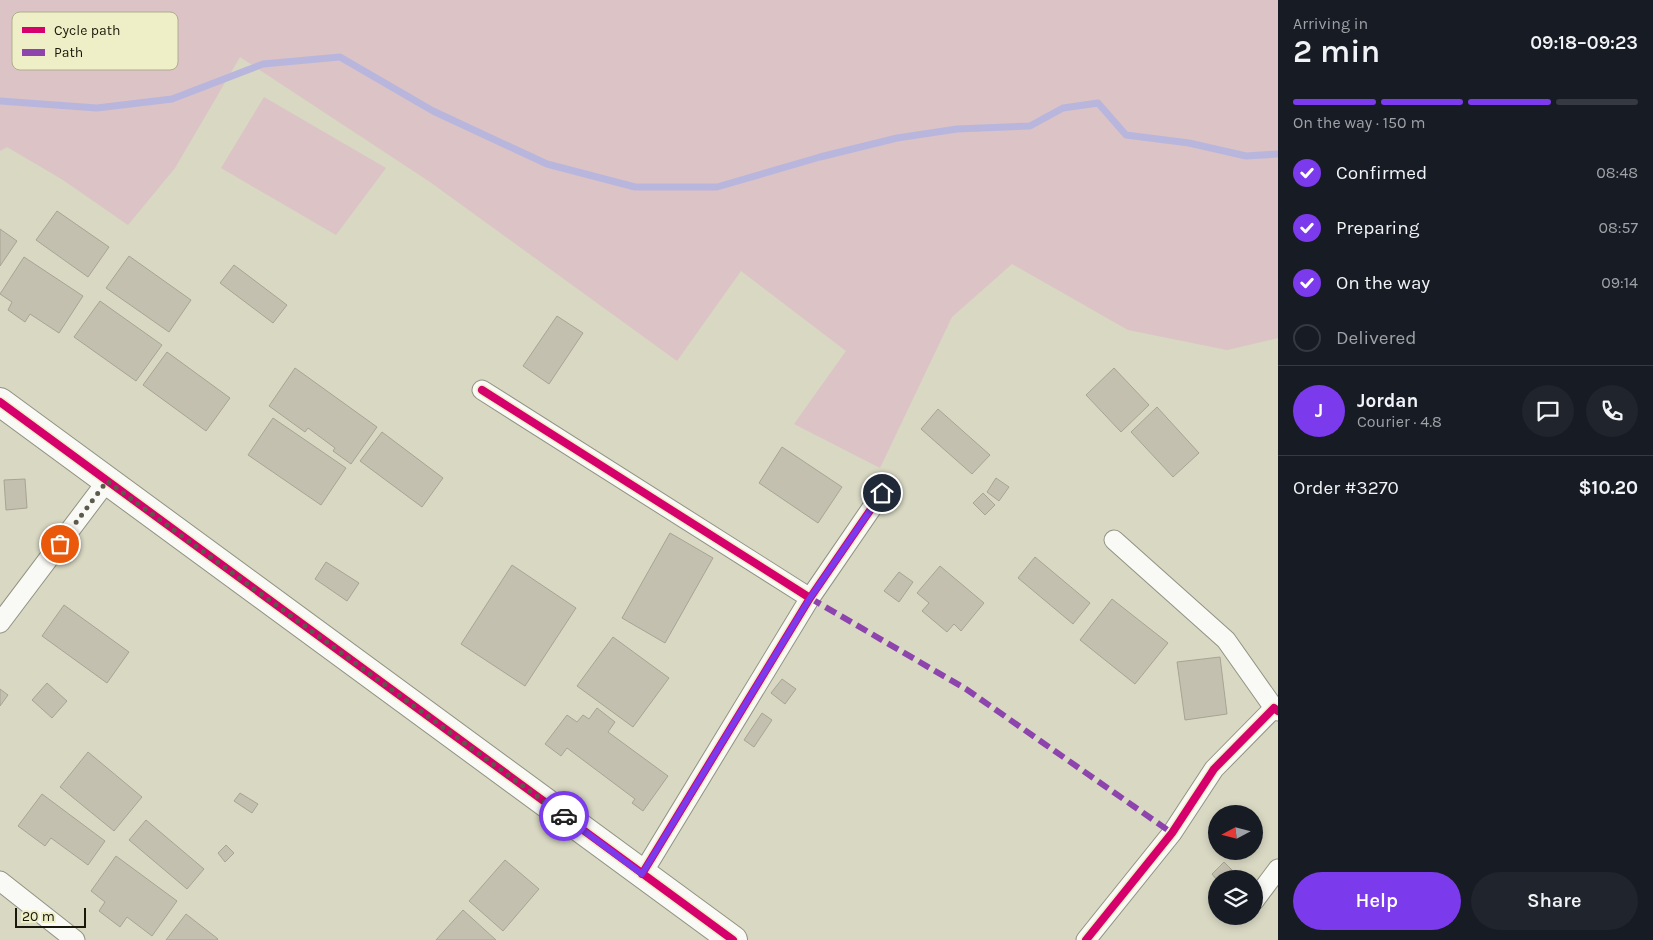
<!DOCTYPE html>
<meta charset="utf-8">
<style>
:root{--surface:#171b24;--page:#20242c;--text:#f1f3f6;--muted:#9ea1a6;--line:#363941;--accent:#7c3aed}
body{margin:0;font-family:Karla,sans-serif;background:var(--page);color:var(--text);height:100vh;display:flex;flex-direction:column;font-size:19px;white-space:nowrap}
*{box-sizing:border-box;margin:0}
p{font-size:16px;color:var(--muted)}
.icon{flex:none;width:28px;height:28px;fill:none;stroke:currentColor;stroke-width:2;stroke-linecap:round;stroke-linejoin:round}
.map{position:relative;flex:1;overflow:hidden}
.panel{display:flex;flex-direction:column;background:var(--surface);width:375px}
.panel>*{flex:none}
.needle{width:32px;rotate:263deg}
.tools{position:absolute;left:1208px;top:805px;display:grid;gap:10px}
.tools a{display:grid;place-items:center;width:55px;height:55px;border-radius:50%;background:var(--surface);box-shadow:0 2px 8px #0003;font-size:25px}
.scale{position:absolute;left:15px;bottom:12px;width:71px;box-sizing:border-box;padding-left:5px;border:2px solid #19180a;border-top:0;font-size:14px;line-height:18px;white-space:nowrap;color:#19180a;-webkit-text-stroke:4px #eeeec7;paint-order:stroke}
.pin{position:absolute;display:grid;place-items:center;width:42px;height:42px;color:#fff;margin:-21px;border:2px solid #fff;border-radius:50%;box-shadow:0 1px 5px #0007}
.courier{position:absolute;display:grid;place-items:center;width:50px;height:50px;margin:-25px;border:4px solid #7c3aed;border-radius:50%;background:#fff;color:#222;box-shadow:0 1px 6px #0007}
.overview em{font-style:normal;font-weight:600}
.overview div{display:flex;flex-direction:column-reverse}
.overview{display:flex;align-items:center;justify-content:space-between;height:85px;padding:0 15px}
h1{font-size:32px;font-weight:600;line-height:38px}
.bar{display:grid;grid-template-columns:repeat(4,1fr);gap:8px 5px;align-content:center;height:60px;padding:0 15px}
.bar i{height:6px;border-radius:4px;background:var(--line)}
.bar .on{background:var(--accent)}
.bar p{grid-column:span 4}
.line{display:flex;align-items:center;gap:12px;padding:0 15px;border-top:1px solid var(--line)}
.line div{flex:1}
.round{display:grid;place-items:center;flex:none;width:52px;height:52px;border-radius:26px;background:var(--page)}
ol{padding:0 15px;list-style:none}
li{display:flex;align-items:center;gap:15px;height:55px}
li p{margin-inline-start:auto}
li .icon{padding:5px;border-radius:50%;background:var(--accent);color:#fff;stroke-width:4}
li:last-child{color:var(--muted)}
li i{width:28px;height:28px;border:2px solid var(--line);border-radius:50%}
.primary-button{display:flex;gap:10px;margin-top:auto;padding:10px 15px}
.primary-button a{flex:1;height:58px;border-radius:30px;background:var(--accent);color:#fff;font-size:20px;font-weight:600;line-height:58px;text-align:center}
.primary-button a+a{background:var(--page);color:var(--text)}
main{display:flex;flex:1;min-height:0}
.map>svg:first-child{display:block}
.green{fill:#dcc3c6}
.lines{fill:none;stroke-linecap:round;stroke-linejoin:round}
.stream{stroke:#b9b6de;stroke-width:7}
.building{fill:#c3c0af;stroke:#a7a495}
.street-casing{stroke:#929282;stroke-width:21}
.secondary-casing{stroke:#929282;stroke-width:30}
.street{stroke:#f9f9f6;stroke-width:19}
.secondary{stroke:#f9f9f6;stroke-width:28}
.quiet{stroke:#8e44ad;stroke-width:6;stroke-dasharray:12 6;stroke-linecap:butt}
.cycleway-casing{stroke:#eeeec7;stroke-width:11}
.cycleway{stroke:#d6006c;stroke-width:8}
.done{stroke:#5c5b4b;stroke-width:5;stroke-dasharray:0 9}
.route{stroke:#7c3aed;stroke-width:6}
.key{fill:#eeeec7;stroke:#aeae8e;stroke-width:1}
.key-label{font-size:14px;fill:#19180a}
</style>
<main>
<div class="map">
<svg width="1278" height="940" viewBox="0 0 1278 940">
<rect width="100%" height="100%" fill="#d8d8c3"/>
<!-- green -->
<path class="green" d="M 0,0 L 1278,0 L 1278,338 L 1227,350 L 1128,330 L 1012,264 L 952,317 L 880,468 L 794,424 L 846,351 L 741,271 L 677,361 L 430,182 L 240,57 L 175,168 L 128,225 L 63,180 L 7,147 L 0,151 Z
M 264,97 L 386,168 L 336,235 L 221,168 Z"/>
<g class="lines">
<!-- stream -->
<path class="stream" d="M 0,101 L 97,108 L 172,99 L 263,64 L 340,57 L 433,111 L 547,164 L 635,187 L 717,187 L 820,157 L 897,138 L 957,129 L 1030,126 L 1063,108 L 1098,103 L 1126,135 L 1189,143 L 1246,156 L 1278,154"/>
</g>
<!-- building -->
<path class="building" d="M 57,211 L 109,247 L 88,277 L 36,240 Z
M 0,229 L 17,241 L 0,266 Z
M 129,256 L 191,300 L 169,332 L 106,288 Z
M 24,257 L 83,296 L 59,333 L 30,314 L 25,322 L 8,310 L 12,302 L 0,294 Z
M 234,265 L 287,305 L 273,323 L 220,283 Z
M 100,301 L 162,345 L 136,381 L 74,337 Z
M 557,316 L 583,333 L 549,384 L 523,366 Z
M 167,352 L 230,398 L 206,431 L 143,385 Z
M 295,368 L 377,427 L 351,464 L 333,451 L 335,448 L 308,428 L 305,432 L 269,406 Z
M 1114,368 L 1149,405 L 1121,432 L 1086,395 Z
M 1157,407 L 1199,453 L 1173,477 L 1131,432 Z
M 938,409 L 990,455 L 972,474 L 921,429 Z
M 273,418 L 346,468 L 321,505 L 248,455 Z
M 382,432 L 443,478 L 422,507 L 360,461 Z
M 782,447 L 842,487 L 818,523 L 759,483 Z
M 996,478 L 1009,487 L 999,501 L 987,492 Z
M 25,479 L 27,508 L 6,510 L 4,480 Z
M 983,493 L 995,505 L 985,515 L 973,503 Z
M 670,533 L 713,558 L 665,643 L 622,618 Z
M 1035,557 L 1090,603 L 1073,624 L 1018,578 Z
M 326,562 L 359,583 L 347,601 L 315,579 Z
M 512,565 L 576,608 L 525,686 L 461,644 Z
M 940,566 L 984,603 L 961,631 L 954,624 L 947,632 L 922,611 L 929,603 L 917,593 Z
M 899,572 L 913,582 L 899,602 L 884,591 Z
M 1112,599 L 1168,643 L 1135,684 L 1080,640 Z
M 64,605 L 129,652 L 107,683 L 42,636 Z
M 613,637 L 669,678 L 633,727 L 577,686 Z
M 1220,657 L 1227,714 L 1185,720 L 1177,662 Z
M 782,679 L 796,689 L 785,704 L 771,693 Z
M 47,683 L 67,701 L 52,718 L 32,700 Z
M 0,689 L 8,695 L 0,706 Z
M 597,708 L 615,722 L 608,732 L 668,776 L 643,811 L 632,803 L 635,799 L 567,748 L 561,756 L 545,744 L 567,715 L 577,722 L 583,715 L 589,719 Z
M 762,713 L 772,720 L 754,747 L 744,740 Z
M 88,752 L 142,797 L 114,831 L 60,787 Z
M 240,793 L 258,804 L 252,813 L 234,801 Z
M 42,794 L 105,841 L 88,865 L 51,838 L 45,846 L 18,826 Z
M 146,820 L 204,869 L 187,889 L 129,840 Z
M 226,845 L 234,853 L 225,862 L 218,853 Z
M 116,856 L 177,901 L 152,936 L 127,917 L 120,927 L 99,911 L 105,902 L 91,891 Z
M 505,860 L 539,889 L 503,931 L 469,901 Z
M 1224,862 L 1234,872 L 1227,879 L 1216,879 L 1212,874 Z
M 463,910 L 496,940 L 436,940 Z
M 186,914 L 218,939 L 217,940 L 166,940 Z"/>
<g class="lines">
<defs>
<path id="street" d="M 482,390 L 810,598
M 1114,540 L 1226,640 L 1274,708
M 0,623 L 107,481
M 642,874 L 810,598 L 882,493
M 0,881 L 75,940
M 1254,901 L 1278,869
M 1086,940 L 1172,833 L 1214,769 L 1274,708 L 1278,711"/>
<path id="secondary" d="M 0,402 L 733,940"/>
</defs>
<!-- street casing -->
<use href="#street" class="street-casing"/>
<!-- secondary casing -->
<use href="#secondary" class="secondary-casing"/>
<!-- street -->
<use href="#street" class="street"/>
<!-- secondary -->
<use href="#secondary" class="secondary"/>
<!-- quiet -->
<path class="quiet" d="M 810,598 L 966,689 L 1172,833"/>
<defs>
<path id="cycleway" d="M 482,390 L 810,598
M 0,402 L 733,940
M 642,874 L 810,598 L 882,493
M 1086,940 L 1172,833 L 1214,769 L 1274,708 L 1278,711"/>
</defs>
<!-- cycleway casing -->
<use href="#cycleway" class="cycleway-casing"/>
<!-- cycleway -->
<use href="#cycleway" class="cycleway"/>
</g>
<g class="lines">
<!-- done -->
<path class="done" d="M 60,544 L 107,481 L 564,816"/>
<!-- route -->
<path class="route" d="M 564,816 L 642,874 L 810,598 L 882,493"/>
</g>
<!-- legend -->
<rect x="12" y="12" width="166" height="58" rx="8" class="key"/>
<rect x="22" y="27" width="23" height="6" fill="#d6006c"/>
<rect x="22" y="49" width="23" height="7" fill="#8e44ad"/>
<g class="key-label">
<text x="54" y="35">Cycle path</text>
<text x="54" y="57">Path</text>
</g>
</svg>
<div class="tools">
<a><svg class="needle" viewBox="-14 -14 28 28"><path d="M0-13l5 13h-10z" fill="#e53935"/><path d="M0 13l5-13h-10z" fill="#9ea1a6"/></svg></a>
<a><svg class="icon" aria-label="layers" viewBox="0 0 24 24"><path d="M12 4l9 5-9 5-9-5zM3 14l9 5 9-5"/></svg></a>
</div>
<div class="scale">20 m</div>
<div class="pin" style="left:60px;top:544px;background:#ea580c"><svg class="icon" aria-label="bag" viewBox="0 0 24 24"><path d="M5 8h14l-1 12H6zM9 8a3 3 0 0 1 6 0"/></svg></div>
<div class="pin" style="left:882px;top:493px;background:#1f2937"><svg class="icon" aria-label="home" viewBox="0 0 24 24"><path d="M3 11l9-7 9 7M6 9v11h12V9"/></svg></div>
<div class="courier" style="left:564px;top:816px"><svg class="icon" aria-label="car" viewBox="0 0 24 24"><path d="M5 17H2v-5l4-1 3-4h7l3 4 3 1v5h-3M9 17h6M6 11h13"/><circle cx="7" cy="17" r="2"/><circle cx="17" cy="17" r="2"/></svg></div>
</div>
<section class="panel">
<div class="overview"><div><h1>2 min</h1><p>Arriving in</p></div><em>09:18–09:23</em></div>
<div class="bar"><i class="on"></i><i class="on"></i><i class="on"></i><i></i><p>On the way · 150 m</p></div>
<ol>
<li><svg class="icon" aria-label="check" viewBox="0 0 24 24"><path d="M5 12l5 5 9-10"/></svg>Confirmed<p>08:48</p></li>
<li><svg class="icon" aria-label="check" viewBox="0 0 24 24"><path d="M5 12l5 5 9-10"/></svg>Preparing<p>08:57</p></li>
<li><svg class="icon" aria-label="check" viewBox="0 0 24 24"><path d="M5 12l5 5 9-10"/></svg>On the way<p>09:14</p></li>
<li><i></i>Delivered</li>
</ol>
<div class="line" style="height:90px"><b class="round" style="background:var(--accent);color:#fff">J</b><div><b>Jordan</b><p>Courier · 4.8</p></div><a class="round"><svg class="icon" aria-label="chat" viewBox="0 0 24 24"><path d="M4 5h16v11H9l-5 4z"/></svg></a><a class="round"><svg class="icon" aria-label="phone" viewBox="0 0 24 24"><path d="M5 4h4l2 5-3 2q2 4 5 5l2-3 5 2v4C11 20 4 13 5 4z"/></svg></a></div>
<div class="line" style="height:65px"><div>Order #3270</div><b>$10.20</b></div>
<div class="primary-button"><a>Help</a><a>Share</a></div>
</section>
</main>
